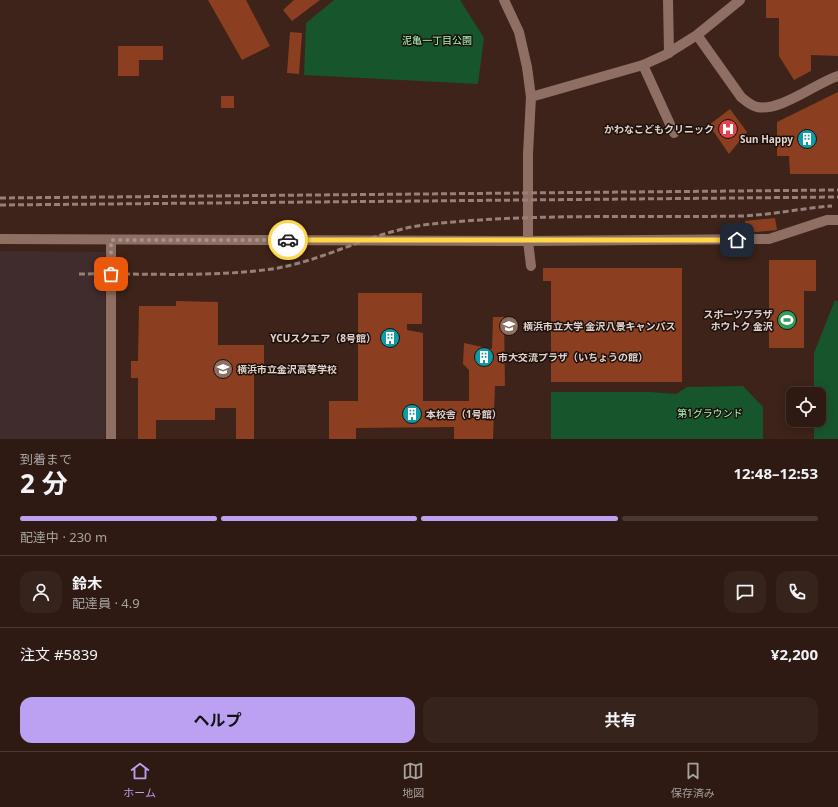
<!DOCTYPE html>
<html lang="ja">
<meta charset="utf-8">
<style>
:root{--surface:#2e1a13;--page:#36231c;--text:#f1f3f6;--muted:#a7a1a0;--line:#493833;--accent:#bca0f2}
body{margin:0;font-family:"Noto Sans","Noto Sans JP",sans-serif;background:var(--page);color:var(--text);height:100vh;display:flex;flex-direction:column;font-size:15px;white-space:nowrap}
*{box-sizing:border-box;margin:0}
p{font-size:13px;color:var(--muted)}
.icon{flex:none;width:22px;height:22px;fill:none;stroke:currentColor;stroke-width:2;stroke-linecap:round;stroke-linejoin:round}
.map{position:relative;height:439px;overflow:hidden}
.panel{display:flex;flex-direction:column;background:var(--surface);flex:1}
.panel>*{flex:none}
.tools{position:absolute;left:786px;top:387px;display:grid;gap:8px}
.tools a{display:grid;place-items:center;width:40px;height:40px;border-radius:8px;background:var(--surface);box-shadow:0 2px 10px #0003,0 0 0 1px var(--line);font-size:20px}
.pin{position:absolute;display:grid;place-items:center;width:34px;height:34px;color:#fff;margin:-17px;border-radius:8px;box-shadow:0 2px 6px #0006}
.courier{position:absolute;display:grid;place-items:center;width:40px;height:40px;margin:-20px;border:3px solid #ffd54a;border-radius:50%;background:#fff;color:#222;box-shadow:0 1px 5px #0007}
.head em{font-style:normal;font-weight:700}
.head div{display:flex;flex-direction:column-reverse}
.head{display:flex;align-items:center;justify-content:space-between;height:68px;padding:0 20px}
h1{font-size:26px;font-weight:700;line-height:30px}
.bar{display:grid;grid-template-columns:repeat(4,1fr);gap:6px 4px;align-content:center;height:48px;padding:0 20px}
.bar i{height:5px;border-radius:3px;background:var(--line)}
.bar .selected{background:var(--accent)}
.bar p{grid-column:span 4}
.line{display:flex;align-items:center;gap:10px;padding:0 20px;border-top:1px solid var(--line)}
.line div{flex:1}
.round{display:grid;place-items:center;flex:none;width:42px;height:42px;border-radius:12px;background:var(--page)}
.action{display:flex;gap:8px;margin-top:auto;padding:8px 20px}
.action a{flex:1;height:46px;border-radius:12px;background:var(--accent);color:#111;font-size:16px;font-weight:700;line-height:46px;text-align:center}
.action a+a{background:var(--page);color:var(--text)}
.tab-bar{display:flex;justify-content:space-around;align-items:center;height:56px;border-top:1px solid var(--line);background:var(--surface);font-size:11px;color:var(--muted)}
.tab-bar a{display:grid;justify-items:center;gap:2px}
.tab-bar .selected{color:var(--accent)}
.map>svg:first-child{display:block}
.industrial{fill:#402c2d}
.green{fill:#17552d}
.building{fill:#8b3f20}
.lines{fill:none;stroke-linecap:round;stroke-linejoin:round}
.minor{stroke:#8f6f64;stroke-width:10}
.tertiary{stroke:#8f6f64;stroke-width:10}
.rail{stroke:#968079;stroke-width:3;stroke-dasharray:6 3;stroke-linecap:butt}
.done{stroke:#a9948d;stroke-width:4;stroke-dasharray:0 7.2}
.route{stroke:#ffd54a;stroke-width:5}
.labels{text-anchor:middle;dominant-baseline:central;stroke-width:3;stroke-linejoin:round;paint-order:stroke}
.park-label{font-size:10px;fill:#aafabe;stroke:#1b100b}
.poi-label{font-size:10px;font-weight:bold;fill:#e3d1cb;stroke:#1b100b;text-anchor:end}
</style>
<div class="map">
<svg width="838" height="439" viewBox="0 0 838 439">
<rect width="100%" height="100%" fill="#3d2319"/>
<!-- industrial -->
<path class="industrial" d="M 0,251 L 105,252 L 105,439 L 0,439 Z"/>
<!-- green -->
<path class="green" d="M 334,0 L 460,0 L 484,38 L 478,84 L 304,75 L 306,23 Z
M 835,300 L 838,302 L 838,439 L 814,439 L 814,420 L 819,420 L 819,394 L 814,394 L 814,353 Z
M 743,386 L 763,407 L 763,439 L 551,439 L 551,392 L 651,392 L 676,394 L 687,387 Z"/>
<!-- building -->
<path class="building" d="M 208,0 L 246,0 L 270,46 L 242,60 Z
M 294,0 L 320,0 L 292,21 L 283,10 Z
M 766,0 L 838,0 L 838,56 L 811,55 L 811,71 L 794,80 L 779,56 L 779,18 L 766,18 Z
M 290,32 L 302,33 L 299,74 L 287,73 Z
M 118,46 L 163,46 L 163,60 L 139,60 L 139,76 L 118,76 Z
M 838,92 L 838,174 L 790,174 L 789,156 L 777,156 L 777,122 Z
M 221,96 L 234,96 L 234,108 L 221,108 Z
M 730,109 L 747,132 L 729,154 L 709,125 Z
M 775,218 L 777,230 L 746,233 L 745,221 Z
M 769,260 L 816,260 L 816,291 L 804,291 L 804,348 L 769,348 Z
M 543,268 L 682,268 L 682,382 L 551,382 L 551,281 L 543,281 Z
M 358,293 L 422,293 L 422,324 L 407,324 L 407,330 L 423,333 L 423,401 L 469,401 L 469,370 L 463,364 L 464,343 L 492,349 L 493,317 L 504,317 L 505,386 L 495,386 L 493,439 L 454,439 L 454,427 L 356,428 L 356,439 L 329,439 L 329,401 L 358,401 Z
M 176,301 L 218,302 L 218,345 L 264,345 L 264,371 L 254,371 L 254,439 L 236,439 L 236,408 L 215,408 L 215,420 L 156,420 L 156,439 L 138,439 L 138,378 L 131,378 L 131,361 L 138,361 L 139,306 L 176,306 Z"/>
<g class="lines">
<!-- minor -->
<path class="minor" d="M 668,0 L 669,53
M 643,65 L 674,133
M 111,240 L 111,439
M 531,266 L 528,241 L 769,239 L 827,220 L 838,220"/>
<!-- tertiary -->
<path class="tertiary" d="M 697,35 L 741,97 C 746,101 750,105 757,107 C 780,112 816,83 838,76
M 531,97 L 643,65 L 665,55 L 697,35 L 740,0
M 0,239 L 528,241 L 528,154 L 531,97 L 527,67 L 519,32 L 504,0"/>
<!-- rail -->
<path class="rail" d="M 0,198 L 838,190
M 0,205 L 838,197
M 79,274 C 142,273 216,278 278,268 C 331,258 378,229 432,224 C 535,213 638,218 741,216 C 772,215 802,208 832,206"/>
</g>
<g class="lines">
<!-- done -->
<path class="done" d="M 111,274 L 111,240 L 288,240"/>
<!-- route -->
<path class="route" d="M 288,240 L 737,240"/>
</g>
<!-- icons -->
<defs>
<symbol id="hospital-disc" viewBox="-11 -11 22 22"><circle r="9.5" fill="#e0444e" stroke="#1b100b"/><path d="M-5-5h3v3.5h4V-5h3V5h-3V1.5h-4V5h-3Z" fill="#fff"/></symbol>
<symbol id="building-disc" viewBox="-11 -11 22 22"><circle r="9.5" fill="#0f9aa8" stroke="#1b100b"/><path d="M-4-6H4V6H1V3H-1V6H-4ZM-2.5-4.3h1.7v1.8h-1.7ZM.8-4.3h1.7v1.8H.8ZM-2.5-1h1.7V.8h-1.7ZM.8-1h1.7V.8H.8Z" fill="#fff"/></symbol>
<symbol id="stadium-disc" viewBox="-11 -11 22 22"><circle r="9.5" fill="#2e9e5b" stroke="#1b100b"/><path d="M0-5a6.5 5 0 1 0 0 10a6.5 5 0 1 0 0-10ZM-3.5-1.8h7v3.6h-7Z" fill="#fff"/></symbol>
<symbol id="university-disc" viewBox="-11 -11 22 22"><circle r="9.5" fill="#8d6e63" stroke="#1b100b"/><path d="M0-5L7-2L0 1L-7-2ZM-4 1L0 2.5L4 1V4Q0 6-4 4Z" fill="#fff"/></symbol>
<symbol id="school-disc" viewBox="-11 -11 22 22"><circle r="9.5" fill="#8d6e63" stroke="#1b100b"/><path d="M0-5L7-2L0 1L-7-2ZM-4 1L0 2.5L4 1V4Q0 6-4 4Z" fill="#fff"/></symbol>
</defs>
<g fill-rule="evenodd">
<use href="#hospital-disc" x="717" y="118" width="22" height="22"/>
<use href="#building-disc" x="796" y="128" width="22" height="22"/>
<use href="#stadium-disc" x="776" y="309" width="22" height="22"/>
<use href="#university-disc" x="498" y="315" width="22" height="22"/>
<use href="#building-disc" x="379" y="327" width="22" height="22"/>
<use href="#building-disc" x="473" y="346" width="22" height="22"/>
<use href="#school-disc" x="212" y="358" width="22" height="22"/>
<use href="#building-disc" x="401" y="403" width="22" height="22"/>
</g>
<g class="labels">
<!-- park labels -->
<g class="park-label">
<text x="437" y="40">泥亀一丁目公園</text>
<text x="710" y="413">第1グラウンド</text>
</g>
<!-- poi labels -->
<g class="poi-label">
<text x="714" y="129">かわなこどもクリニック</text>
<text x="793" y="139">Sun Happy</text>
<text x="773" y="314">スポーツプラザ<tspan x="773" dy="12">ホウトク 金沢</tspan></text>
<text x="523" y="326" text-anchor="start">横浜市立大学 金沢八景キャンパス</text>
<text x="376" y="338">YCUスクエア（8号館）</text>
<text x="498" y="357" text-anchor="start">市大交流プラザ（いちょうの館）</text>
<text x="237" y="369" text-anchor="start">横浜市立金沢高等学校</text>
<text x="426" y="414" text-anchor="start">本校舎（1号館）</text>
</g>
</g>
</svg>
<div class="tools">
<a><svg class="icon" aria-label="locate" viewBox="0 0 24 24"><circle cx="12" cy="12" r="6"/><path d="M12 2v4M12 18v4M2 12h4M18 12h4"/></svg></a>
</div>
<div class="pin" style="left:111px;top:274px;background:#ea580c"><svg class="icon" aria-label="bag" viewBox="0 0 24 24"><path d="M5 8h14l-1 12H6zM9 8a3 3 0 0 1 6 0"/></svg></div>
<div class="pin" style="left:737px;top:240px;background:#1f2937"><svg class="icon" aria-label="home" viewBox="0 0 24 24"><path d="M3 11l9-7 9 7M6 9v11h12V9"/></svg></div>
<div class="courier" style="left:288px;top:240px"><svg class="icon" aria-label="car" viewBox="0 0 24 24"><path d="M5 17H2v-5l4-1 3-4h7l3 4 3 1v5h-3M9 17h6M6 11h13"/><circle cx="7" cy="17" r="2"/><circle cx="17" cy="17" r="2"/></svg></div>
</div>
<section class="panel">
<div class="head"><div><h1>2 分</h1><p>到着まで</p></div><em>12:48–12:53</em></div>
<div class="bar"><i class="selected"></i><i class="selected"></i><i class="selected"></i><i></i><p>配達中 · 230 m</p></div>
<div class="line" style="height:72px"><a class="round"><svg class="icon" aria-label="person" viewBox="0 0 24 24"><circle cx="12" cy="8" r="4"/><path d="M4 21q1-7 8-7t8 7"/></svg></a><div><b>鈴木</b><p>配達員 · 4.9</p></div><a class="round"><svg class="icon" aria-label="chat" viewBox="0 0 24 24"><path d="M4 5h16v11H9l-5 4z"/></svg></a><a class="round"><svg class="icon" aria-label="phone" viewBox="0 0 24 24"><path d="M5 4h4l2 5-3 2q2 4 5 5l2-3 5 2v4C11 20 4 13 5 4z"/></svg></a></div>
<div class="line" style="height:52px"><div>注文 #5839</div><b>¥2,200</b></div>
<div class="action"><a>ヘルプ</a><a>共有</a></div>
</section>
<nav class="tab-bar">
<a class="selected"><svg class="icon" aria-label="home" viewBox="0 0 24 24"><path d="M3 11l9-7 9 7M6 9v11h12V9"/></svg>ホーム</a>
<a><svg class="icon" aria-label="map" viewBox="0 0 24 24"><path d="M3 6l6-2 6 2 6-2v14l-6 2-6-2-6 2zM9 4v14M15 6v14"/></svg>地図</a>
<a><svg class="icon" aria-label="saved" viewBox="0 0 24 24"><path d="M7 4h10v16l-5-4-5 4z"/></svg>保存済み</a>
</nav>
